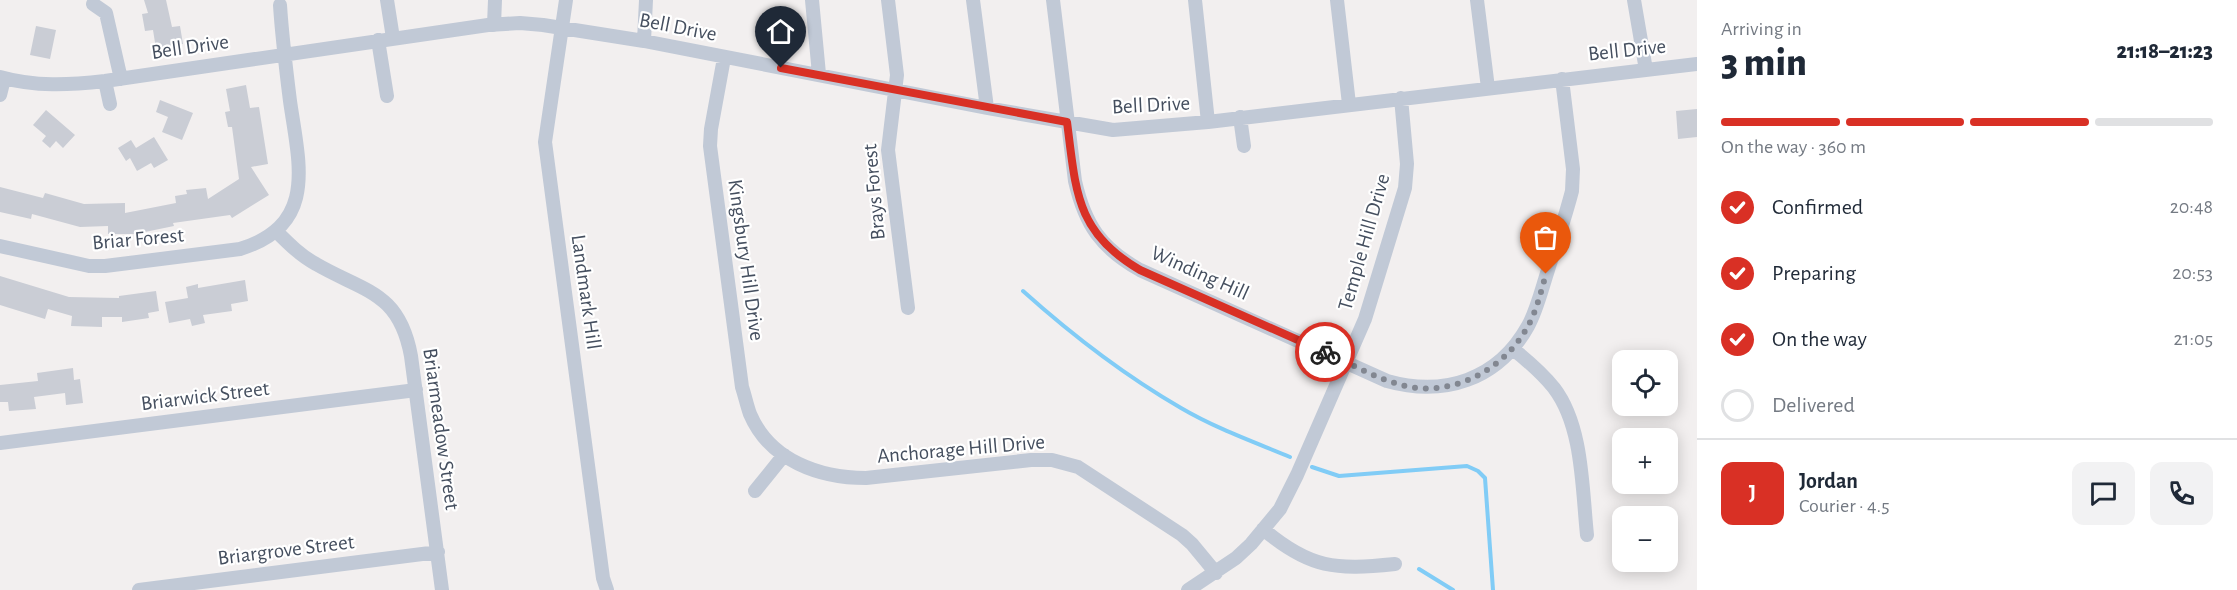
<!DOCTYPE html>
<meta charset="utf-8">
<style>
:root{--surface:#fff;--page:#f2f2f3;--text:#1f2937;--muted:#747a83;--line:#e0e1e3;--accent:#d93025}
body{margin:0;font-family:"Alegreya Sans",sans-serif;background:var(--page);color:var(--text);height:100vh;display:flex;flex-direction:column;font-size:22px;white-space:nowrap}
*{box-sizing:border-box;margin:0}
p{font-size:20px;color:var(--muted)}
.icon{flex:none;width:33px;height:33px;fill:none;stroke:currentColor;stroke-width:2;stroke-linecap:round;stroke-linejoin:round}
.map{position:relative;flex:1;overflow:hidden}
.panel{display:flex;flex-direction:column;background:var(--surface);width:540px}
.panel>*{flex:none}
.fabs{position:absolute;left:1612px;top:350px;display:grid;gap:12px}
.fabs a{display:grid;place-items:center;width:66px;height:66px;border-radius:12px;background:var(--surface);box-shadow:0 3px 15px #0003;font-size:30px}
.pin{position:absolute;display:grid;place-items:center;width:51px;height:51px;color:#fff;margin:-62px -26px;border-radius:50% 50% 50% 0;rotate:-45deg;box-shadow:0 0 6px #0007}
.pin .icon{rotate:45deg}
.courier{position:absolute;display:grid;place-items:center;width:60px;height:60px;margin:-30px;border:4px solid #d93025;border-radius:50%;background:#fff;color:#222;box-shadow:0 2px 8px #0007}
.summary em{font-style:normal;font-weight:800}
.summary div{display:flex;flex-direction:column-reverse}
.summary{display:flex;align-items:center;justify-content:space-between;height:102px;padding:0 24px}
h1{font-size:39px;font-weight:800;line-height:45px}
.bar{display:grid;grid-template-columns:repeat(4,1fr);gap:9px 6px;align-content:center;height:72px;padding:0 24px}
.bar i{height:8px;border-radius:4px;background:var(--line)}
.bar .selected{background:var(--accent)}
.bar p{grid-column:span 4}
.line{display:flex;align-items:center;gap:15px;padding:0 24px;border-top:2px solid var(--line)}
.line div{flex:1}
.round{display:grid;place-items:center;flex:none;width:63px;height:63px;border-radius:12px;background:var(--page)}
ol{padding:0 24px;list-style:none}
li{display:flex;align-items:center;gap:18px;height:66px}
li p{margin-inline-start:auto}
li .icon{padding:6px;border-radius:50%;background:var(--accent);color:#fff;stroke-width:4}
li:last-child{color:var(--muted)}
li i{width:33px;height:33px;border:3px solid var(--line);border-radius:50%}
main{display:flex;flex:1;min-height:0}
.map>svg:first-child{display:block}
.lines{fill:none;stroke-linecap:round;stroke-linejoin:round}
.stream{stroke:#81ccf6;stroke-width:4}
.building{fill:#cacdd5}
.minor{stroke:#c1c9d6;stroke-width:14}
.done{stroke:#828791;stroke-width:6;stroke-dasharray:0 10.8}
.route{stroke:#d93025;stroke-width:8}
.labels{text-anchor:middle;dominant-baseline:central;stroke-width:4.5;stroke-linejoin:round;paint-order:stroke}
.street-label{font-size:21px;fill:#454f5f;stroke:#fff}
</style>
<main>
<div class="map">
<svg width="1697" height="590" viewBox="0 0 1697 590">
<rect width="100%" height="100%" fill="#f2efef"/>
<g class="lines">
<!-- stream -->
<path class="stream" d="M 1023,291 C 1072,335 1124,375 1181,408 C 1215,428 1254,442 1290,457
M 1312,467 L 1339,476 L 1467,466 L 1478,471 L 1485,478 L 1493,590
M 1419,569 L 1453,590"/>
</g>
<!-- building -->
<path class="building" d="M 144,0 L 166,0 L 172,27 L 180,26 L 183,44 L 156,49 L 153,30 L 145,31 L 142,14 L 148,13 Z
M 36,26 L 56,30 L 50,59 L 30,55 Z
M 246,85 L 250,108 L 259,107 L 268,164 L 251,167 L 269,195 L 232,218 L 230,215 L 173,223 L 174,226 L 135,234 L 108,234 L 108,226 L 80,227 L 32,214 L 31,219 L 0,212 L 0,187 L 43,198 L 45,193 L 84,204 L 125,203 L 125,213 L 176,203 L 175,196 L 187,194 L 186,190 L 206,188 L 208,199 L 239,179 L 232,127 L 228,127 L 225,112 L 230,111 L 226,89 Z
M 160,100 L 193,113 L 182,140 L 162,132 L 168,117 L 156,112 Z
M 1697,109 L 1697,137 L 1678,139 L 1676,111 Z
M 46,110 L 75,135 L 63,148 L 56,141 L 50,148 L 42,141 L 46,136 L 33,125 Z
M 154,137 L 168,160 L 154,168 L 151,163 L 137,171 L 130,158 L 126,161 L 118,148 L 131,140 L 136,148 Z
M 0,276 L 69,297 L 119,298 L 119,296 L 156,291 L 159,311 L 148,313 L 149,318 L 122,322 L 122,317 L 102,317 L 102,327 L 71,326 L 72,316 L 48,309 L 45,319 L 0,305 Z
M 245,280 L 248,301 L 231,304 L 232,311 L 203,315 L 205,323 L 192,326 L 190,319 L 169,323 L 165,302 L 188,298 L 186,287 L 198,284 L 198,288 Z
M 73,368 L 74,380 L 80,379 L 83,403 L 66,405 L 65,393 L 34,397 L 36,409 L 9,411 L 8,402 L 0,402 L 0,385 L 38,381 L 37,373 Z"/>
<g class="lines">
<!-- minor -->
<path class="minor" d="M 387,0 L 393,38
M 566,0 L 545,142 L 603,578 L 607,590
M 812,0 L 819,74
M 888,0 L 897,75 L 888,150 L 908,308
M 973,0 L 987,108
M 1053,0 L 1075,181 C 1085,225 1101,248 1140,270 L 1387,381 C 1444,397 1498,380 1528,326 C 1537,310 1542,288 1548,270 C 1556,244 1565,218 1572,191 L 1573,169 L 1562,79
M 1195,0 L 1208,122
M 1337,0 L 1349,104
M 1477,0 L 1488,88
M 1634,0 L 1646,70
M 93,4 L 106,13 L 121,79
M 494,25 L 495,0
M 378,40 L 387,96
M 644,41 L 646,0
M 724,58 L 711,129 L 710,146 L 742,387 C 745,396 747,406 750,414 C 770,461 820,478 866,478 L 1031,460 L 1052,460 L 1078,467 L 1182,535 L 1192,544 L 1216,573
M 0,77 C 35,87 70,85 105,81 L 488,25 L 520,23 L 543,25 L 644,41 L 987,108 L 1113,130 L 1208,122 L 1697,64
M 105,81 L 110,104
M 0,95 L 4,79
M 1240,117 L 1244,146
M 277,232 C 289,244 301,256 316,264 C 364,292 399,291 411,356 L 442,590
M 0,246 L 89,266 L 105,266 L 240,249 C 318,225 299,164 290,101 C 286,69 282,37 280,5
M 1513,349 C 1528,361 1542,373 1554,388 C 1583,426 1582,488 1587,535
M 0,443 L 416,390
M 755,491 L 784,455
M 1263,529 C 1310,569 1336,570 1395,564
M 139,590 L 438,552
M 1188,590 L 1236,558 L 1251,544 L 1280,509 L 1297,475 L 1365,319 L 1405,188 L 1407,164 L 1401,98"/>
</g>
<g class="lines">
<!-- done -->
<path class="done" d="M 1325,352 C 1351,364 1377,379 1405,386 C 1454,397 1505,369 1528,326 C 1537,310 1541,291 1546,274"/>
<!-- route -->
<path class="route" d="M 781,68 L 1067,122 C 1076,190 1075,232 1140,270 L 1325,352"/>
</g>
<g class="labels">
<!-- street labels -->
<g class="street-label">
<text transform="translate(678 27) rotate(11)">Bell Drive</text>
<text transform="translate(190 47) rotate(-8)">Bell Drive</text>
<text transform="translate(1627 50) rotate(-6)">Bell Drive</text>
<text transform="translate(1151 105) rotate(-3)">Bell Drive</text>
<text transform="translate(874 192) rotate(-95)">Brays Forest</text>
<text transform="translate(138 239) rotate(-5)">Briar Forest</text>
<text transform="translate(1364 242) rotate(-74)">Temple Hill Drive</text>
<text transform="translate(746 260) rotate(82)">Kingsbury Hill Drive</text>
<text transform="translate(1200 273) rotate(24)">Winding Hill</text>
<text transform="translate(586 292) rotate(82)">Landmark Hill</text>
<text transform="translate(205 396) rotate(-7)">Briarwick Street</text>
<text transform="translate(441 429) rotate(82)">Briarmeadow Street</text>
<text transform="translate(961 449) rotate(-5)">Anchorage Hill Drive</text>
<text transform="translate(286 550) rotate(-7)">Briargrove Street</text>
</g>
</g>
</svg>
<div class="fabs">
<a><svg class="icon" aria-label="locate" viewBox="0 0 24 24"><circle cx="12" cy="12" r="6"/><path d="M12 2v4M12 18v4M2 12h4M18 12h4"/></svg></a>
<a>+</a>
<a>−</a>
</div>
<div class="pin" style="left:1546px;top:274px;background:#ea580c"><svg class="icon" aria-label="bag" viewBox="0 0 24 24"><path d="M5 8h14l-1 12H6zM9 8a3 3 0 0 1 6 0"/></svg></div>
<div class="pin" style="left:781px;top:68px;background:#1f2937"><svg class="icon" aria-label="home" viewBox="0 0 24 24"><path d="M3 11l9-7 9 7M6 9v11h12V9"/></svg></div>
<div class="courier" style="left:1325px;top:352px"><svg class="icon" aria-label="bike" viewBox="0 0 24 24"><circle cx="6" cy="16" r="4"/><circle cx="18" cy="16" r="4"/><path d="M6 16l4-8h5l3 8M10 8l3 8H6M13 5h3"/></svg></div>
</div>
<section class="panel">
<div class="summary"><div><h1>3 min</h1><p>Arriving in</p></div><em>21:18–21:23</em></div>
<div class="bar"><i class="selected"></i><i class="selected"></i><i class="selected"></i><i></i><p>On the way · 360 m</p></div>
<ol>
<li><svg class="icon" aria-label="check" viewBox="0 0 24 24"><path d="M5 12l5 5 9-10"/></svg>Confirmed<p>20:48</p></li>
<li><svg class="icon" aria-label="check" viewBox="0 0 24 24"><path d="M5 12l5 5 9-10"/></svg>Preparing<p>20:53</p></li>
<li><svg class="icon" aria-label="check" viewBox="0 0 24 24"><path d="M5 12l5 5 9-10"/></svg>On the way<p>21:05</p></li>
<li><i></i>Delivered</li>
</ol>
<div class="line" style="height:108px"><b class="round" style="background:var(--accent);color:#fff">J</b><div><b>Jordan</b><p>Courier · 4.5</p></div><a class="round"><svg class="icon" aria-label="chat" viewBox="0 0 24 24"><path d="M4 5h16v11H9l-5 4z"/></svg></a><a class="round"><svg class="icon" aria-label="phone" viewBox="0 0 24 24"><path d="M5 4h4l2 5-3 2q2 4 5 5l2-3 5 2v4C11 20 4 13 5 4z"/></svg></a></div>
</section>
</main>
